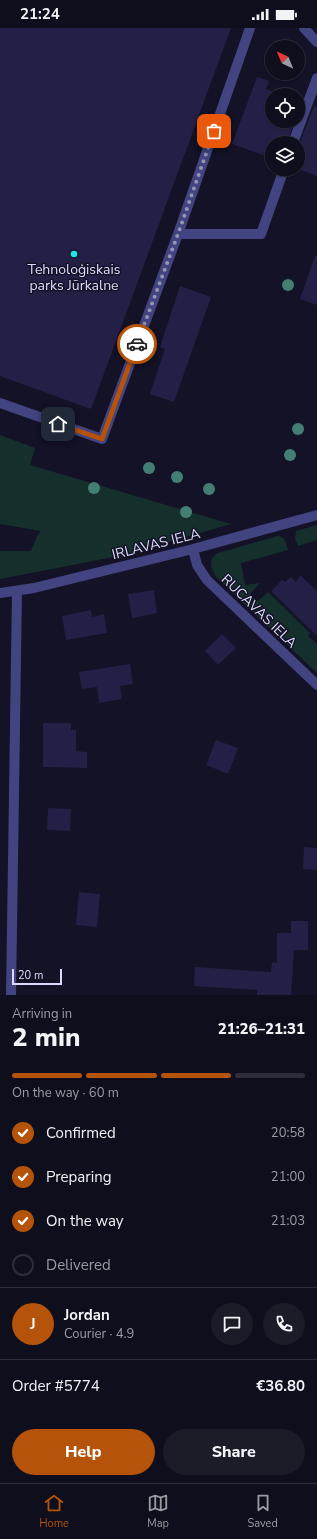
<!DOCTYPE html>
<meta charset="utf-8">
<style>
:root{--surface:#0e0e1c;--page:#1c1c29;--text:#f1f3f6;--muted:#9b9ca3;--line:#2e2e3b;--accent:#b45309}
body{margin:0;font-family:"Nunito Sans",sans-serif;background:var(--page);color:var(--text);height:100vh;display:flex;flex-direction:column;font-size:15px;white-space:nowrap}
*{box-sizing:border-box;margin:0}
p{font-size:13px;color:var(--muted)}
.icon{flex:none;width:22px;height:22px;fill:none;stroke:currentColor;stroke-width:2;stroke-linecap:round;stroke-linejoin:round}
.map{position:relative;height:967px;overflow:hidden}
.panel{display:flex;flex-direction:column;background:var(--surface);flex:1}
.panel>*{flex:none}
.needle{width:26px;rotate:316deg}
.controls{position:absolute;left:265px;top:12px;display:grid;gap:8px}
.controls a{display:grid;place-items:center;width:40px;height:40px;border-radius:50%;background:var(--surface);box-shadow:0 1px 3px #0004,0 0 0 1px var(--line);font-size:20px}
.scale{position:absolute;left:12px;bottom:10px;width:50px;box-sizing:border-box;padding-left:4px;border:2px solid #dbdafc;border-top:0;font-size:11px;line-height:14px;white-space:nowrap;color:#dbdafc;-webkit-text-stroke:3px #131226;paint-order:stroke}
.pin{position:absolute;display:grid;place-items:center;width:34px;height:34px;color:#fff;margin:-17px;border-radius:8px;box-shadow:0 2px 6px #0006}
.courier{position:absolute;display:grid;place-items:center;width:40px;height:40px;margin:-20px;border:3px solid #b45309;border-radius:50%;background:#fff;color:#222;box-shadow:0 1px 5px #0007}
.head em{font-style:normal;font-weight:800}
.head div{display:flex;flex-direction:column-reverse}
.head{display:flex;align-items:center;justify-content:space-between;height:68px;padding:0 12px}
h1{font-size:26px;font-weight:800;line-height:30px}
.bar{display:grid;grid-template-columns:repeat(4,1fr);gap:6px 4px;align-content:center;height:48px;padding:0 12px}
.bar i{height:5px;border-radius:3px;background:var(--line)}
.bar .selected{background:var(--accent)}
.bar p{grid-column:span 4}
.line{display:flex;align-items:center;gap:10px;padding:0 12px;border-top:1px solid var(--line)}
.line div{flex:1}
.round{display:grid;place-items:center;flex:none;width:42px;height:42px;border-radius:21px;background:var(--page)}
ol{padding:0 12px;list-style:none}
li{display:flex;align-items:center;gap:12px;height:44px}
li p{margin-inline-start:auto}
li .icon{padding:4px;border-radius:50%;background:var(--accent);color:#fff;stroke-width:4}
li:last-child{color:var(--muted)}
li i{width:22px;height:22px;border:2px solid var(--line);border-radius:50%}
.action{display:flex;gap:8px;margin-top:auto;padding:8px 12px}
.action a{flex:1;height:46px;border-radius:24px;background:var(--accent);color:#fff;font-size:16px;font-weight:800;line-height:46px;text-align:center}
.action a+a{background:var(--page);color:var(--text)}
.status{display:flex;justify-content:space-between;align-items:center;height:28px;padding:0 20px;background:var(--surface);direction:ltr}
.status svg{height:11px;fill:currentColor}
.dock{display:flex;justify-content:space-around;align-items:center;height:56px;border-top:1px solid var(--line);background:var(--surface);font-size:11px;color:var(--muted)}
.dock a{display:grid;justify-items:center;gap:2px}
.dock .selected{color:var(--accent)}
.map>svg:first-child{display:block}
.green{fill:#15302c}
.building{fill:#241f46}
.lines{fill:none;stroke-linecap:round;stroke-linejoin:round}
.minor{stroke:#414481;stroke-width:10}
.tree{fill:#437e74}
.done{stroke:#9594b1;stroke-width:4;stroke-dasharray:0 7.2}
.route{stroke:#b45309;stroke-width:5}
.poi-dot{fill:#16e8ec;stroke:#131226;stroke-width:1.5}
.labels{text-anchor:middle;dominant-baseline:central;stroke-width:3;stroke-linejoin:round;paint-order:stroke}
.poi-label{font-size:14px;fill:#dbdafc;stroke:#131226}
.street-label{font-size:14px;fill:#dbdafc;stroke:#131226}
</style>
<div class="status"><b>21:24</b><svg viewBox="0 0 49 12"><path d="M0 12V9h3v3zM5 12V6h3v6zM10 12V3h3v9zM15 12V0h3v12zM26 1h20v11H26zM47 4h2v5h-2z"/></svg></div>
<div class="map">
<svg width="317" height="967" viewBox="0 0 317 967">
<rect width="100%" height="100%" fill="#131226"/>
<!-- green -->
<path class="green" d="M 0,407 L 35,420 L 30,437 L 231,496 L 124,527 L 0,551 L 0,523 L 31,523 L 37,508 L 41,503 L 0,496 Z
M 317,497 L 317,512 L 298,518 L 295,511 L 296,503 Z
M 277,508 C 285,508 286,514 288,522 L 241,535 L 245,557 L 260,555 L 250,566 L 258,573 L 268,564 L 310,605 L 308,608 L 317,616 L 317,645 L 218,551 C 211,542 207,531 218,525 Z"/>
<!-- building -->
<path class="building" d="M 0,0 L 231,0 L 91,381 L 0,348 Z
M 257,49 L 269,53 L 266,61 L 272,63 L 272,93 L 294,93 L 287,115 L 272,115 L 272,130 L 232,116 Z
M 314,78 L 317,79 L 317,148 L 298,141 L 303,125 L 298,124 L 298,119 Z
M 315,228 L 317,228 L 317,277 L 300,271 Z
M 180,258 L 211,269 L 174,374 L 150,366 L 165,321 L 160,319 Z
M 300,547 L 317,563 L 317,608 L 271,563 L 282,552 L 285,554 L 291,549 L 296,554 Z
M 154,562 L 157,585 L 132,590 L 128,566 Z
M 91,582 L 92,589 L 104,586 L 107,605 L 66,612 L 62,588 Z
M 222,606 L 236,620 L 218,637 L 205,623 Z
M 130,636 L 133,656 L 120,658 L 122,671 L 99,675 L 97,659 L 82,661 L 79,644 Z
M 43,695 L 71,695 L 71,702 L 76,702 L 76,723 L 87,724 L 87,740 L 43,739 Z
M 216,712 L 238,720 L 228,746 L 206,737 Z
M 48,780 L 71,781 L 70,803 L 47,802 Z
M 304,819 L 317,820 L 317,842 L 303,841 Z
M 79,864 L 100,866 L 97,899 L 76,897 Z
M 291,893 L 308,893 L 308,922 L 294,922 L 291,967 L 257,967 L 257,962 L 194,958 L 195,939 L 271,944 L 272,934 L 277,935 L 277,905 L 291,905 Z"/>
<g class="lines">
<!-- minor -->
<path class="minor" d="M 304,0 L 317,14
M 293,115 L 317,50
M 178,206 L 261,206 L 284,141
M 0,375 L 102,411 L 178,206 L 250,0
M 193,521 L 197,537 L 207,552 L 317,657
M 0,565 L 34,560 L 193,521 L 317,487
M 11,967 L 17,563"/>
</g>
<!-- trees -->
<g class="tree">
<circle cx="288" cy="257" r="6"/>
<circle cx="298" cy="401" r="6"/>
<circle cx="290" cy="427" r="6"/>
<circle cx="149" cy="440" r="6"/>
<circle cx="177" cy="449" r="6"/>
<circle cx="94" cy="460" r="6"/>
<circle cx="209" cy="461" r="6"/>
<circle cx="186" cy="484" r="6"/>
</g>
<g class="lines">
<!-- done -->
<path class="done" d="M 137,316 L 178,206 L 214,103"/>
<!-- route -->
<path class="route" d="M 58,396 L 102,411 L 137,316"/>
</g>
<!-- markers -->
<circle class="poi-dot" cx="74" cy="226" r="4"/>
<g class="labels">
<!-- poi labels -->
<g class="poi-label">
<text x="74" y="241">Tehnoloģiskais<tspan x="74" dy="16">parks Jūrkalne</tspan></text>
</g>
<!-- street labels -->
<g class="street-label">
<text transform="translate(156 516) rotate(-14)">IRLAVAS IELA</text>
<text transform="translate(259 583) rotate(44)">RUCAVAS IELA</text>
</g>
</g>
</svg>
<div class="controls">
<a><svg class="needle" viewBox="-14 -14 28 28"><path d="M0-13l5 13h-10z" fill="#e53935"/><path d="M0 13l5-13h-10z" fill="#9b9ca3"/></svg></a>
<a><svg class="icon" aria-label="locate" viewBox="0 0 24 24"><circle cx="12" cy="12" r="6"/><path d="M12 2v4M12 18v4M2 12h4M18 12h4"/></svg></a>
<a><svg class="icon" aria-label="layers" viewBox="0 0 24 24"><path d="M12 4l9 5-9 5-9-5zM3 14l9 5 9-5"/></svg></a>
</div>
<div class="scale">20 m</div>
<div class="pin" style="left:214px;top:103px;background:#ea580c"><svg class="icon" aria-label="bag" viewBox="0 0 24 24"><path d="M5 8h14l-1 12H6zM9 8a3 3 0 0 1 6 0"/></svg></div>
<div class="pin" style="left:58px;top:396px;background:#1f2937"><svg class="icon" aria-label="home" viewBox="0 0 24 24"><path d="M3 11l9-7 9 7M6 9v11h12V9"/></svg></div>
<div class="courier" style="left:137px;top:316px"><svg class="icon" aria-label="car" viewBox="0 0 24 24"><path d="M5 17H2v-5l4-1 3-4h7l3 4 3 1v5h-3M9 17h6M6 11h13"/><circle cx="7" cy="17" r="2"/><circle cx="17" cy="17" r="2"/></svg></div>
</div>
<section class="panel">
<div class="head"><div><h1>2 min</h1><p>Arriving in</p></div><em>21:26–21:31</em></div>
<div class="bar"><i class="selected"></i><i class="selected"></i><i class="selected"></i><i></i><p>On the way · 60 m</p></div>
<ol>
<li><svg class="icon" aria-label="check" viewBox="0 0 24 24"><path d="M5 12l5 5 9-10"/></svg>Confirmed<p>20:58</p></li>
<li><svg class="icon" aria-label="check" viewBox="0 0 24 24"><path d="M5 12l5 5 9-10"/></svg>Preparing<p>21:00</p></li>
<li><svg class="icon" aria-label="check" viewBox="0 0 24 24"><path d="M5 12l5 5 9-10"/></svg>On the way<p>21:03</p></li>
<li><i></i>Delivered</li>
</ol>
<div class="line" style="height:72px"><b class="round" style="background:var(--accent);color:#fff">J</b><div><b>Jordan</b><p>Courier · 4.9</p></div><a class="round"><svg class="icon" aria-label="chat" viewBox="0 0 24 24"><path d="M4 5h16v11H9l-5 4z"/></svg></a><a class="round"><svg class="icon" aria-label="phone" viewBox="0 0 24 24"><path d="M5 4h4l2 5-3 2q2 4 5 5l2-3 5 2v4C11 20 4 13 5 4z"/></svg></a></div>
<div class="line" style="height:52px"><div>Order #5774</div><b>€36.80</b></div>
<div class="action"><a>Help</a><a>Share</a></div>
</section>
<nav class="dock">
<a class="selected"><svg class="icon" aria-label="home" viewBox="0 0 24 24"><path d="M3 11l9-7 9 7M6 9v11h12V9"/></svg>Home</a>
<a><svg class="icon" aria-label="map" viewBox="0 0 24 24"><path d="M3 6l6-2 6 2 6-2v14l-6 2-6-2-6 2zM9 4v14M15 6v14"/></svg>Map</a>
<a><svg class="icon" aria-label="saved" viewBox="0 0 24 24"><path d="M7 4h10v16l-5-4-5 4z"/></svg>Saved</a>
</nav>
